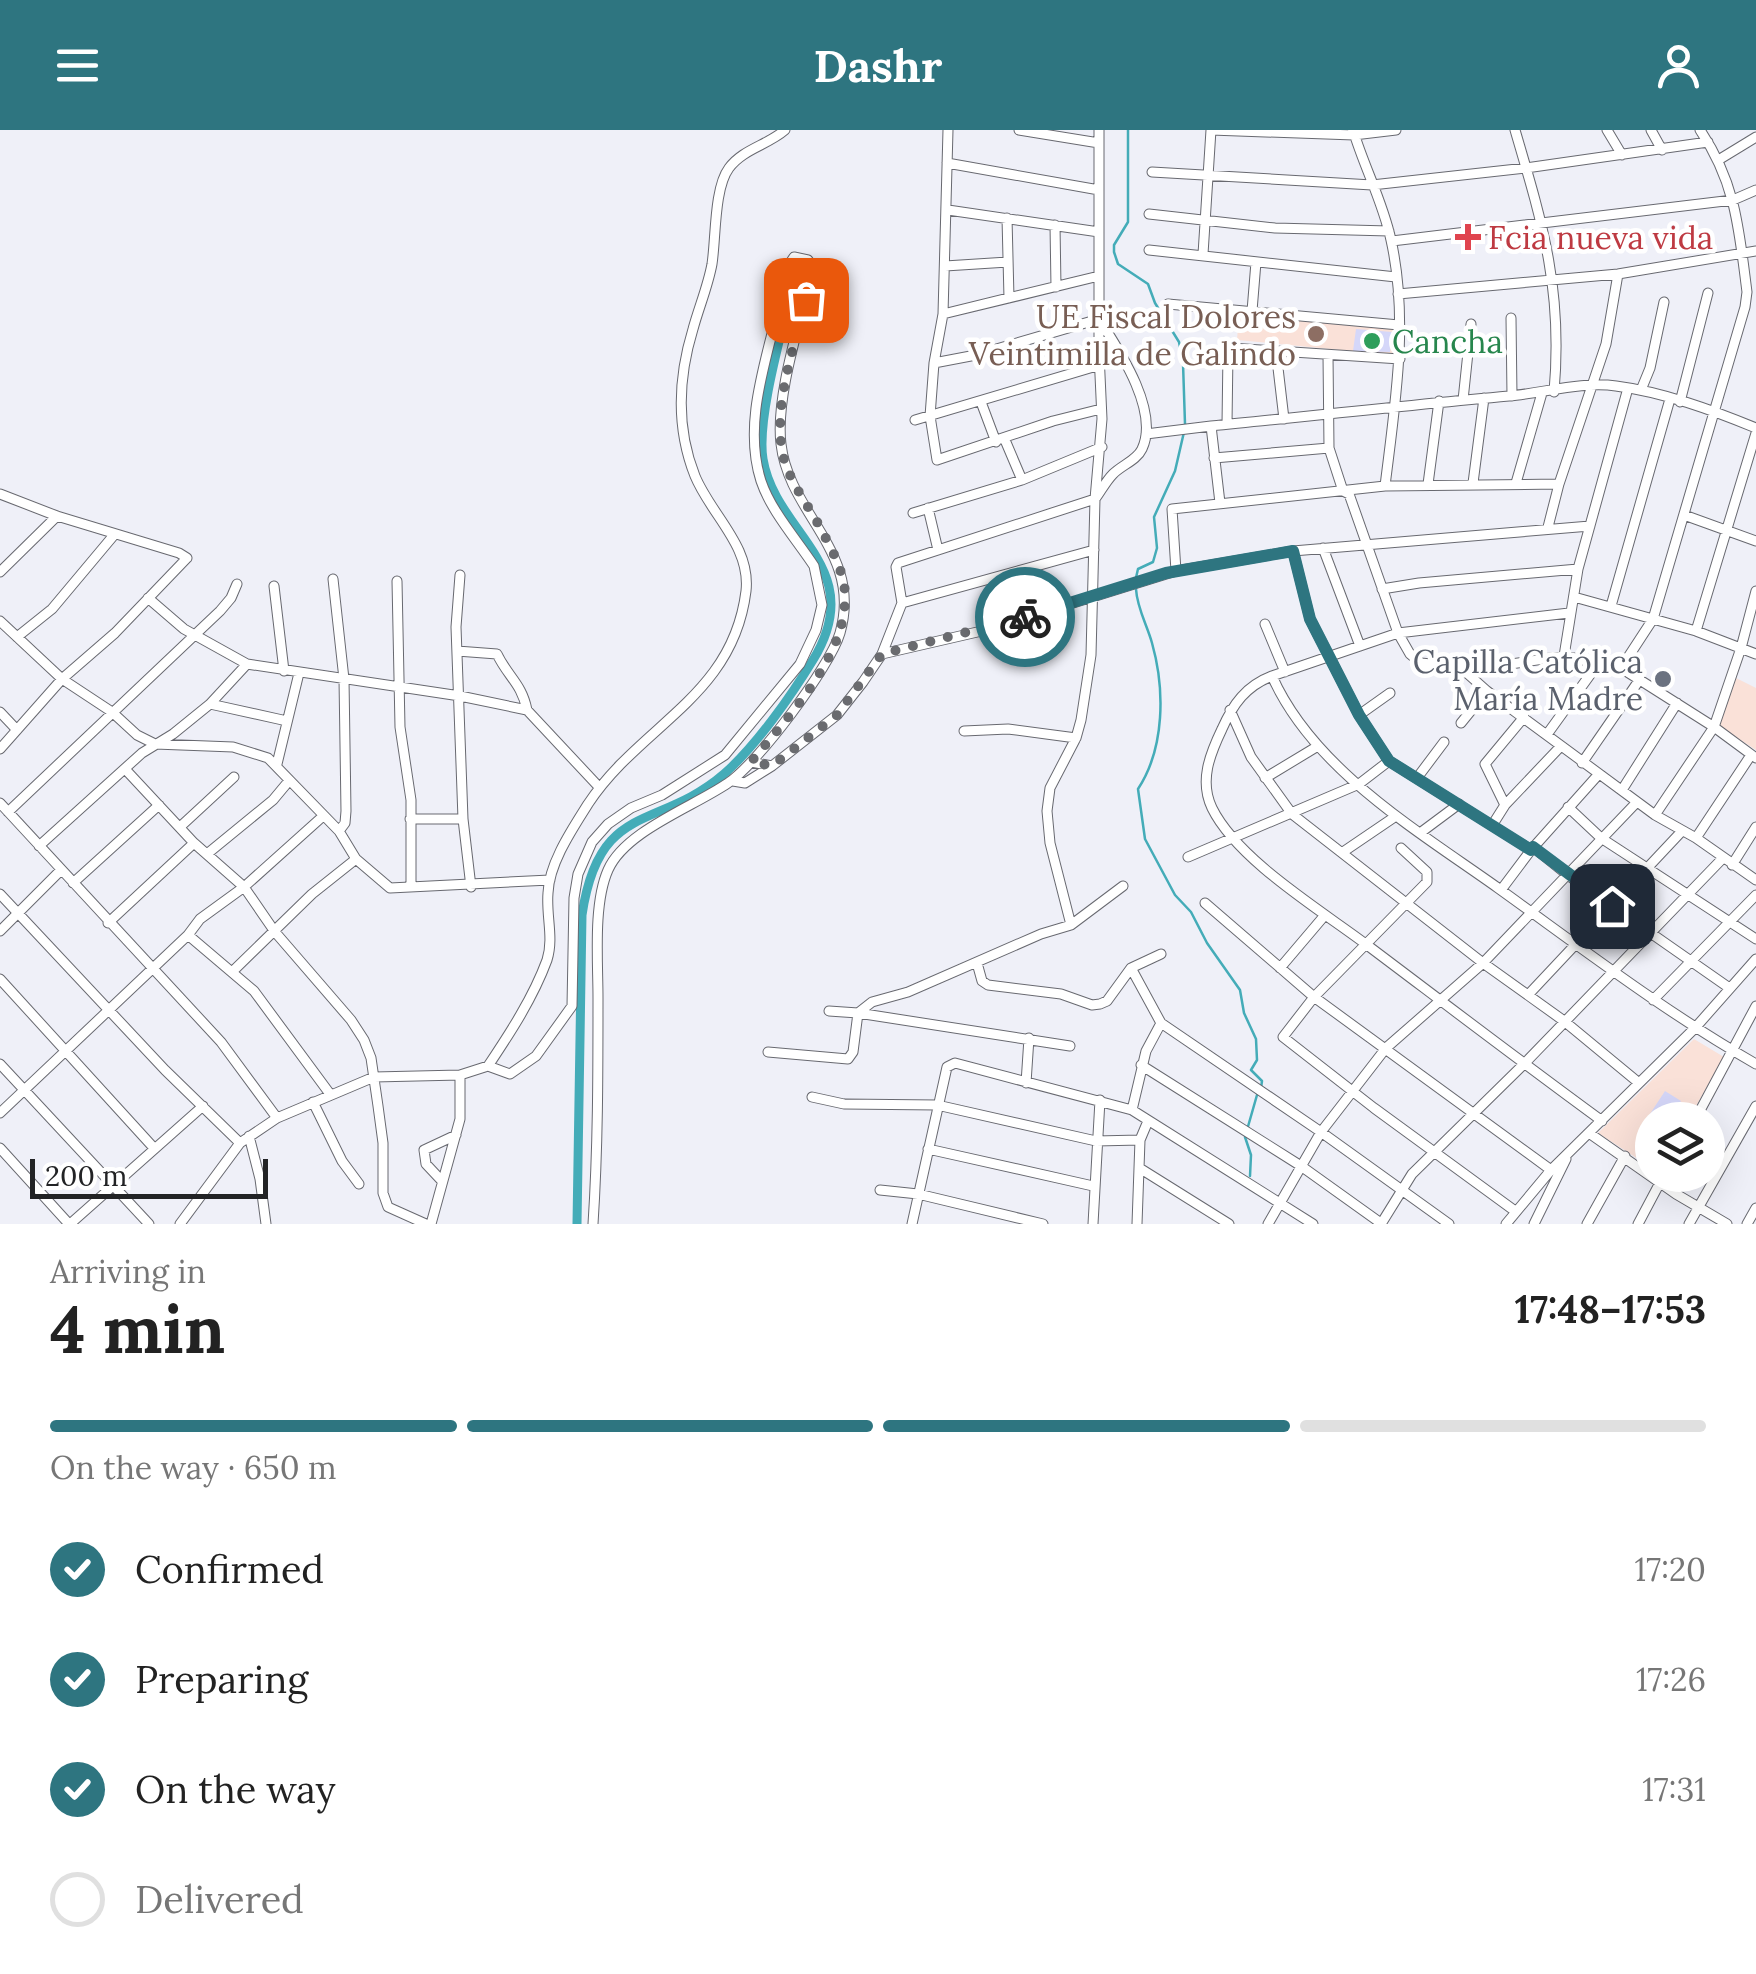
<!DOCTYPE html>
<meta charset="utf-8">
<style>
:root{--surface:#fff;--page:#f2f2f2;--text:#222;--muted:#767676;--line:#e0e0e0;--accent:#2e7580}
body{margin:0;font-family:Lora,serif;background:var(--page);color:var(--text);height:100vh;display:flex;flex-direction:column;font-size:38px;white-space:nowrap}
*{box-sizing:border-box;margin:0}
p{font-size:32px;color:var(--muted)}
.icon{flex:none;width:55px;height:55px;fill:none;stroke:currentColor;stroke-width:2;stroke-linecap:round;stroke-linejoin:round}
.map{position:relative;height:1094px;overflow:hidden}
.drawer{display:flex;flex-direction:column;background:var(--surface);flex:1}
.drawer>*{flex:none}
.controls{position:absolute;left:1635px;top:972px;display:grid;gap:20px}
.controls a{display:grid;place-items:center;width:90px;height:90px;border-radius:50%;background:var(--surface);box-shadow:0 10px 40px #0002;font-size:50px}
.scale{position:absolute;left:30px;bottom:25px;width:238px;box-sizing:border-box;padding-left:10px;border:5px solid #222325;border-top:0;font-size:28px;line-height:35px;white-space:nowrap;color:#222325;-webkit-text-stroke:8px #fff;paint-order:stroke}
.pin{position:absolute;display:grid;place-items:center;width:85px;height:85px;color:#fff;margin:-42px;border-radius:20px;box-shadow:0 5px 15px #0006}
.courier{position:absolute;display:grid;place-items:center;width:100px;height:100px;margin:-50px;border:8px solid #2e7580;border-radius:50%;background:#fff;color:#222;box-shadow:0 2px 12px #0007}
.summary em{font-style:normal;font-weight:700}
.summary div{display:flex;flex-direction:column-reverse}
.summary{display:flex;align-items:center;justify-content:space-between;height:170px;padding:0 50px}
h1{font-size:65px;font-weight:700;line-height:75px}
.bar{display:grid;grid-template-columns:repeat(4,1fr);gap:15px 10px;align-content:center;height:120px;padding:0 50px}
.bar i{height:12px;border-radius:8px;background:var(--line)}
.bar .active{background:var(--accent)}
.bar p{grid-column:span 4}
ol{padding:0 50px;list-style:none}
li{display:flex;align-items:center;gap:30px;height:110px}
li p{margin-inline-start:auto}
li .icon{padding:10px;border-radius:50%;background:var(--accent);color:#fff;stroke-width:4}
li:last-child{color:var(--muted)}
li i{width:55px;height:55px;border:5px solid var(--line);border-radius:50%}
header{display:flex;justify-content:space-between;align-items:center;height:130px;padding:0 50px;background:var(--accent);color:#fff;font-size:45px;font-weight:700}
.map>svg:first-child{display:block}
.education{fill:#fae1d8}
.grass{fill:#d5d7f9}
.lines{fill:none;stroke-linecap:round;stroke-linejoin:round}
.stream{stroke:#44acb8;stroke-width:2.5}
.canal{stroke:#44acb8;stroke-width:9}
.minor-casing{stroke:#686970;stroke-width:11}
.minor{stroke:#fff;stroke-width:9}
.done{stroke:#6a6b6f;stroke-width:10;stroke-dasharray:0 18}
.route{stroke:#2e7580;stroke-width:12}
.health-dot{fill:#e0444e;stroke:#fff;stroke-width:4}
.education-dot{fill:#8d6e63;stroke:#fff;stroke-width:4}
.leisure-dot{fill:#2e9e5b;stroke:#fff;stroke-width:4}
.worship-dot{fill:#6b7280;stroke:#fff;stroke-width:4}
.labels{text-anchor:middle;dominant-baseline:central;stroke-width:9;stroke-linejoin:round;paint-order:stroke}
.health-label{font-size:32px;fill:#be3a42;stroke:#fff;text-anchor:start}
.education-label{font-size:32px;fill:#785e54;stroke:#fff;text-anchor:end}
.leisure-label{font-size:32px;fill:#27864d;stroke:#fff;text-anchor:start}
.worship-label{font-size:32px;fill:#5b616d;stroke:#fff;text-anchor:end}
</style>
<header><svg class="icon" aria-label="menu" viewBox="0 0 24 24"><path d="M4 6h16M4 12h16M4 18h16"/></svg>Dashr<svg class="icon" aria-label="person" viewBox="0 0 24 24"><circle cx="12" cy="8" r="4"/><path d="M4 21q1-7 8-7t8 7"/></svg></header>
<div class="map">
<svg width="1756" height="1094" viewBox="0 0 1756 1094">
<rect width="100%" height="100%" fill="#eff0f8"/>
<!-- education -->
<path class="education" d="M 1239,183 L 1396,198 L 1393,225 L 1237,210 Z
M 1736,548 L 1756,558 L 1756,620 L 1719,596 Z
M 1694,909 L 1724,927 L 1688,990 L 1652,990 L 1652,1038 L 1598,1003 Z"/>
<!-- grass -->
<path class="grass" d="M 1356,199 L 1392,202 L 1390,222 L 1353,221 Z
M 1665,961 L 1681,971 L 1670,990 L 1652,990 L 1652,994 L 1646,990 Z"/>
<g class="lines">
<!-- stream -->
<path class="stream" d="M 1128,0 L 1128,92 L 1114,115 L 1114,122 L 1118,134 L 1148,154 L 1155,173 L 1179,212 L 1183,233 L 1185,294
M 1135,452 L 1138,439 L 1153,432 L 1157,418 L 1154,387 L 1175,341 L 1184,302
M 1136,459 C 1137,478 1147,495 1152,513 C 1165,559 1165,618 1138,659 L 1145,709 L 1175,765 L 1191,782 L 1207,813 L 1240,860 L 1244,883 L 1256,909 L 1257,930 L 1251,940 L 1262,951 L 1261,958
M 1250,1046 L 1251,1025 L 1245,1007 L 1257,965"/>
<!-- canal -->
<path class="canal" d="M 577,1094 L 582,785 C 599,670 658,701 724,644 C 756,616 791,566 813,530 C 870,437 775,404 763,329 C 756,286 786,188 796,142"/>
<defs>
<path id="minor" d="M 948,0 L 943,184 L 934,233 L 930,286 L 937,330 L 1053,291 L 1101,279
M 1019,0 L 1099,13
M 1211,0 L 1354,5 L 1396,0
M 1353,0 C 1364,37 1383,72 1391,110 C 1409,191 1395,274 1385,356
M 1515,0 C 1543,95 1563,161 1554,262
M 1607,0 L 1622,25
M 1651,0 L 1662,20
M 1720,29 L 1756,7
M 947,33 L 1099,60
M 1152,42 L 1372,55 L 1526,38 L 1708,12
M 948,80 L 1099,102
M 1149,84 L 1275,98 L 1389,101
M 1007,88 L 1009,168
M 1055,95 L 1056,157
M 1392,111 L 1733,70 L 1756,60
M 1149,120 L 1396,147
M 1203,124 L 1211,0
M 945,136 L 1008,132
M 1398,164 L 1618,144 L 1756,121
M 1168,174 L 1399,195
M 1252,181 L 1256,132
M 943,184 L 1099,146
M 1511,188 L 1512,266
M 1276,221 L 1284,289
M 1328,225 L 1329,318 L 1343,361 L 1349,364 L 1398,503 L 1410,524 L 1421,533 L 1460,537 L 1498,536 L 1564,526 L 1621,538 L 1714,597 L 1756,628
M 1641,260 L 1650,238 L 1664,172
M 1463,270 L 1471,194
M 981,272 L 996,312
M 1680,272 L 1708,163
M 915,290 L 1100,235
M 1227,294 L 1228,222 L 1231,218 L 1400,229
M 1146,304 L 1211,296
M 1005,310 L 1022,350
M 1214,328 L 1329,318
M 1473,353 L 1484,268
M 1516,353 L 1542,263
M 1428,354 L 1439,271
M 0,364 L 57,386 L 179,423 L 187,428 L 115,503 L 62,549 L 0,619
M 1220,373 L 1211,296 C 1310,286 1410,275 1509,266 C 1544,263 1582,251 1616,256 C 1663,262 1712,280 1756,298
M 928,378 L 938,420
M 913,383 L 1022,350 L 1102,317
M 1684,385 L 1756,411
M 1548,397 L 1559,354 L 1606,214 L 1618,144
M 1323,418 L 1360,516
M 1293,421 L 1310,489 L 1359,585 L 1389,631 L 1531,720
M 1176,441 L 1172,379 L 1385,356 L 1559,354
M 0,442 L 57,386
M 460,445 L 456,497 L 463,689 L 471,757
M 333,449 L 344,549 L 346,681 L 345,693 L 339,701
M 397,451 L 400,597 L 411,670 L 411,757
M 274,456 L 284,541
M 1382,459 L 1419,453 L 1578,439
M 1574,467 L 1696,501 L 1756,524
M 148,468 L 184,499 L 247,534 L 460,566 L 527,580 L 599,657
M 902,473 L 896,437 L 898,433 L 1095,369 C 1101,361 1106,351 1113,344 C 1122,335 1137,330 1142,319 C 1160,281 1119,220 1099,189 L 976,225 L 934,233
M 1611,476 L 1670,269
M 0,491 L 62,549 L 112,582 L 137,605 L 155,614 L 233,617 L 268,628 L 339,701 L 356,729 L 390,758 L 550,750
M 1265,494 L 1285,542
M 1696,501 L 1756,303
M 17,507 L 52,479 L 114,405
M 457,521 L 497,524 C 508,547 522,554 527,580
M 882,524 L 986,500 L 1176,441 L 1293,421 L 1590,396
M 1564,526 L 1578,439 L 1628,258
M 1460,537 L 1487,561 L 1655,685 L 1714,597 L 1741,518 L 1756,461
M 1621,538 L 1653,489 L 1745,177 L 1747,162 C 1739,100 1736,53 1700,0
M 1272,546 L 1398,503 L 1569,483
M 210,574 L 287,591
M 1230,580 L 1251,627 L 1292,684 L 1483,833 L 1564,891 L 1639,953
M 0,582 L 17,600
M 1359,585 L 1390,563
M 1461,593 L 1487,561
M 964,601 L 1008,599 L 1076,608
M 1548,603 L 1600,531
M 751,632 L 772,636 L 837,585 L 863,552 L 882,524 L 902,473 L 1094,420
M 1582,633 L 1640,549
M 277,634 L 299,543
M 125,639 L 194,713 L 244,757 L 275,802 L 351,890 L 364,910 L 371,928 L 378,976 L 383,1013 L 383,1063 L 388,1077 L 426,1094
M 1265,648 L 1318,616
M 1417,648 L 1444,612
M 733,651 L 745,653 L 772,636
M 1622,660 L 1677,573
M 0,673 L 221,912 L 277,988
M 1505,675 L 1485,634 L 1524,587
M 1568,677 L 1601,708 L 1756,809
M 8,682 L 220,481 L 231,468 L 237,454
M 1655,685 L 1696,708 L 1751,625
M 410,689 L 463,689
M 1493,694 L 1505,675 L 1561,616
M 181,696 L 234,647
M 1420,703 L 1459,674
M 1696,708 L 1756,750
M 39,716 L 142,623 L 173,604 L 210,574 L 247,534
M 1533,717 L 1569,746 L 1728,857
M 1401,718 L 1427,742 L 1427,752 L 1314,867 L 1283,907 L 1374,978 L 1515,1081
M 1343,722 L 1396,686
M 207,724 L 273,670 L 288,652
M 1188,727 L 1359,654 L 1389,631
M 1732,735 L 1756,697
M 73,753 L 159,675
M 1501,760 L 1531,720 L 1598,645
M 0,764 L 165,940 L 240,1013
M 1205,773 L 1314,867 L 1551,1040
M 108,793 L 194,713
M 1071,795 L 1050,713 L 1047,681 L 1050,658 L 1076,608 L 1081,590 L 1091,525 L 1095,369 L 1102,289 L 1099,223 L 1099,0
M 0,801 L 61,740
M 188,805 L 254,861 L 330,964
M 977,833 L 982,851 L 988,855 L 1061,864 L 1092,875 L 1100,874 L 1107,871 L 1131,838 L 1161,824
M 1131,838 L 1161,893 L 1146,921 L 1132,980
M 1280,838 L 1325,785
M 233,841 L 312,764 L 356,729
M 0,849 L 153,1017
M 1528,865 L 1682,701
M 1653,870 L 1756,765
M 829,881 L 858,883 L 872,872 L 908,862 L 1041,804 L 1071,795 L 1123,756
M 1161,893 L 1321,1002 L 1449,1094
M 768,922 L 848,929 L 853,922 L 858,883 L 1070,916
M 0,934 L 149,1094
M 1141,935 L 1301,1036 L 1382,1094
M 1026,953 L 1029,908
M 812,967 L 844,974 L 937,975 L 1096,1011 L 1140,1010
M 313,972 L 342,1031 L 359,1054
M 0,983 L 188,805 L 200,789 L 244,757 L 322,687
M 1695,990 L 1756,876
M 1602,991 C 1524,934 1448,876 1371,818 C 1324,782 1238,731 1212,678 C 1199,651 1210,624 1222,599 C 1233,574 1246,556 1272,546 C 1313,639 1418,701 1498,758 C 1583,819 1665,882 1756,934
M 1589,1003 L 1676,1064 L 1727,1094
M 249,1006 L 260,1049 L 266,1094
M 0,1018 L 69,1094
M 928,1019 L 1093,1056
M 1141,1039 L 1229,1094
M 441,1050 L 426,1034 L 424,1020 L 456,1005
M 880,1060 L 918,1064 L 1043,1094
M 70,1094 L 203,976
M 180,1094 L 240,1013 L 277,988 L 374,947 L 460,945 L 488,936
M 431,1094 L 460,989 L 460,945
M 593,1094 C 598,1018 598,943 598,868 C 598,831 593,774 608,740 C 625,701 693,677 728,653 C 758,633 830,537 840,503 C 863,422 789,385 781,314 C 775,265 802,187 813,137 L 808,130 L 794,127 L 786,139 C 777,207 739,282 761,351 C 771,381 797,410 814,436 L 822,475 L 816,500 L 800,534 L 725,625 L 662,665 L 631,678 L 608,694 L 592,712 L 578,744 L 574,768 L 572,876 L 536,926 L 510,944 L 488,936 C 510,903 533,868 547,830 C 554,808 546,786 548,763 C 549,733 573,698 588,674 C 641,594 733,567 746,461 C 751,416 711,385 695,346 C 676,298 678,248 693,199 C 699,177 708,156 712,134 C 716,108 714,58 729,38 C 743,19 768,15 785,0
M 912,1094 L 947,937 L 955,933 L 1132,980 L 1313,1094
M 1093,1094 L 1100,970
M 1137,1094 L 1140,1010 L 1148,991
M 1268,1094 L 1321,1002 L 1386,918 L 1483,833 L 1636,673
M 1381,1094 L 1412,1044 L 1524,934 L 1722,729
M 1506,1094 L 1551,1040 L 1695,898 L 1756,829
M 1534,1094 L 1566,1029
M 1587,1094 L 1625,1026
M 1638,1094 L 1664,1045
M 1689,1094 L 1756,976
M 1747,1094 L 1756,1078"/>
</defs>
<!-- minor casing -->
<use href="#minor" class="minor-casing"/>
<!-- minor -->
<use href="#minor" class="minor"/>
</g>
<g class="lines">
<!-- done -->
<path class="done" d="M 806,170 C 795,215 776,266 781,313 C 784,347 808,373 823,403 C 833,421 846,447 845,468 C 845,528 788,587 751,632 L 772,636 L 837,585 L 882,524 L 1025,487"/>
<!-- route -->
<path class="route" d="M 1025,487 L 1166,443 L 1293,421 L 1310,489 L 1359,585 L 1389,631 L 1531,720 L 1533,717 L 1612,776"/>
</g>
<!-- markers -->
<path class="health-dot" d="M1463 92h10v10h10v10h-10v10h-10v-10h-10v-10h10z"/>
<circle class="education-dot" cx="1316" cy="204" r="10"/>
<circle class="leisure-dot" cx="1372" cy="211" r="10"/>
<circle class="worship-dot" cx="1663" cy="549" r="10"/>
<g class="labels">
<!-- health labels -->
<g class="health-label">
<text x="1488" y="107">Fcia nueva vida</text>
</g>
<!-- education labels -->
<g class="education-label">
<text x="1296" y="186">UE Fiscal Dolores<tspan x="1296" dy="37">Veintimilla de Galindo</tspan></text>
</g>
<!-- leisure labels -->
<g class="leisure-label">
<text x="1392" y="211">Cancha</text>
</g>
<!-- worship labels -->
<g class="worship-label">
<text x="1643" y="531">Capilla Católica<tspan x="1643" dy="37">María Madre</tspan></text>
</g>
</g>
</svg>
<div class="controls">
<a><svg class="icon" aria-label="layers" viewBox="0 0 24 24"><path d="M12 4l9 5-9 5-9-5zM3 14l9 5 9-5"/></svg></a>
</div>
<div class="scale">200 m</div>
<div class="pin" style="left:806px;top:170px;background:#ea580c"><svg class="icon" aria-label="bag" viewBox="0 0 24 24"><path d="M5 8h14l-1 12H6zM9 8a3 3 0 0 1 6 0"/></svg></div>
<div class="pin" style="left:1612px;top:776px;background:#1f2937"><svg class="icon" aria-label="home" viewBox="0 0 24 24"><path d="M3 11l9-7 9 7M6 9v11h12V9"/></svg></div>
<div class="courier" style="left:1025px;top:487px"><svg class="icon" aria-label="bike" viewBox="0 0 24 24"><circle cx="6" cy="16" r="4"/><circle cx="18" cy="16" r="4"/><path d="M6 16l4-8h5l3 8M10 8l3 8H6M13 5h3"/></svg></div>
</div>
<section class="drawer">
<div class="summary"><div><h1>4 min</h1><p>Arriving in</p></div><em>17:48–17:53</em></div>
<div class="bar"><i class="active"></i><i class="active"></i><i class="active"></i><i></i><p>On the way · 650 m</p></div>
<ol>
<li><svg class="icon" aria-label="check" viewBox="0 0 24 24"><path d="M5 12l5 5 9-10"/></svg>Confirmed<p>17:20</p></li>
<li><svg class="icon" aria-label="check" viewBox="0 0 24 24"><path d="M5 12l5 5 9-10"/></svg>Preparing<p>17:26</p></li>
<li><svg class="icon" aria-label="check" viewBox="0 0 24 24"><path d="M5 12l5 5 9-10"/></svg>On the way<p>17:31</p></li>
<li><i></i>Delivered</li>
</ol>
</section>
